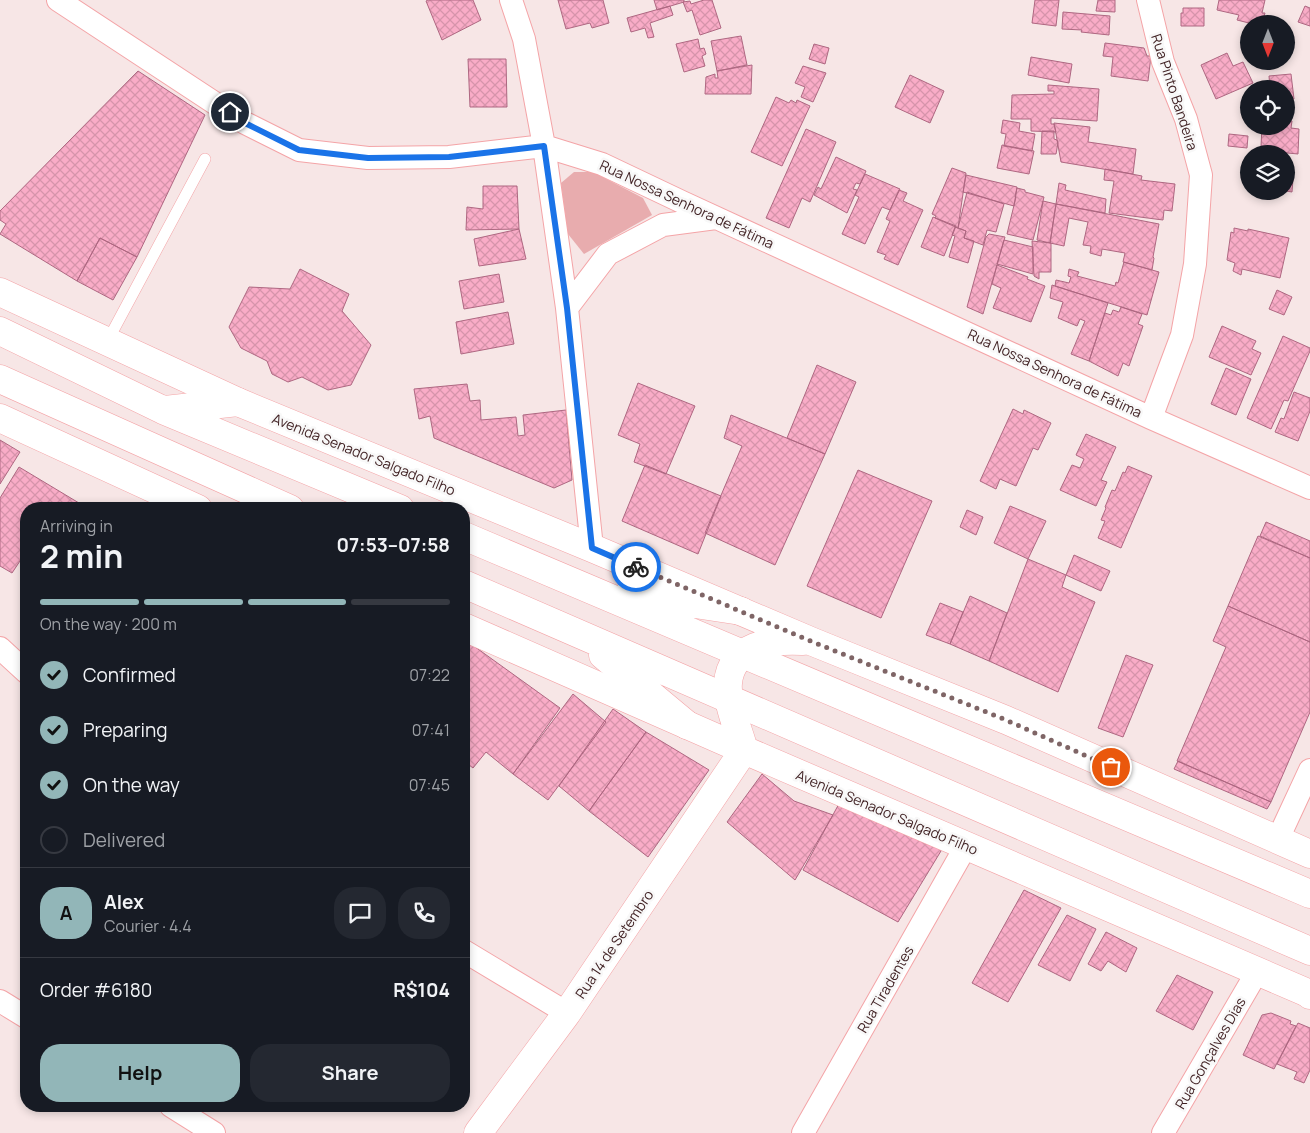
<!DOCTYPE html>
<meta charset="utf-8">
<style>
:root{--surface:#171b24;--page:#242831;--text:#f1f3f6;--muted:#9ea1a6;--line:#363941;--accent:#92b6b8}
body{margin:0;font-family:Manrope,sans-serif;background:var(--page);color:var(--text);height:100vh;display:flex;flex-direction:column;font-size:19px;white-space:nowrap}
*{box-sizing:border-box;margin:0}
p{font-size:16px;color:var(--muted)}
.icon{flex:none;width:28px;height:28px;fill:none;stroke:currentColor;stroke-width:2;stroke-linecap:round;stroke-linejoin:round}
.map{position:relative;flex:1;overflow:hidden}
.sheet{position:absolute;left:20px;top:502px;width:450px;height:610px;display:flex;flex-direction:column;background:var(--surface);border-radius:20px;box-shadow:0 2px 8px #0003}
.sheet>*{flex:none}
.needle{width:32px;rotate:180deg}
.controls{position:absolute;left:1240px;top:15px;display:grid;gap:10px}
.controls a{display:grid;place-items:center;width:55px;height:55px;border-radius:50%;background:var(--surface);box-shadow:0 2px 8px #0003;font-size:25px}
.pin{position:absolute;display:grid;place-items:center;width:42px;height:42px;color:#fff;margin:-21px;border:2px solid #fff;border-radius:50%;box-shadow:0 1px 5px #0007}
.courier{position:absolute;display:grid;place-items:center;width:50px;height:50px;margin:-25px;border:4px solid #1a73e8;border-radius:50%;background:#fff;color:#222;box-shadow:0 1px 6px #0007}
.summary em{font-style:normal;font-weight:700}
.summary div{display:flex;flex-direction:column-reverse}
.summary{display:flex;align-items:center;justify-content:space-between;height:85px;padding:0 20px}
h1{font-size:32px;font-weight:700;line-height:38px}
.bar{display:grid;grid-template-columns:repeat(4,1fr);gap:8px 5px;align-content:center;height:60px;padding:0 20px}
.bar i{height:6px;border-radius:4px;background:var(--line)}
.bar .selected{background:var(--accent)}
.bar p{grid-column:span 4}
.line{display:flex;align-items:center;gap:12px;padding:0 20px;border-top:1px solid var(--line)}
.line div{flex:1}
.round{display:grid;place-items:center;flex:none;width:52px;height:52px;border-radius:20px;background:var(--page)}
ol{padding:0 20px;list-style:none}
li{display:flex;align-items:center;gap:15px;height:55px}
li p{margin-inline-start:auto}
li .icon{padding:5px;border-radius:50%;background:var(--accent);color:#111;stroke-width:4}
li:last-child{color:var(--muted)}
li i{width:28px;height:28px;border:2px solid var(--line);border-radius:50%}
.button{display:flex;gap:10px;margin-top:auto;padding:10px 20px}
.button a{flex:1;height:58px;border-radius:20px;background:var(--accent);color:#111;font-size:20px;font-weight:700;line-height:58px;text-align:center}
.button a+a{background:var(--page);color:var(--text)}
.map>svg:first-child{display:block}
.green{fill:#e8acae}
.building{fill:url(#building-cross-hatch);stroke:#ae6781}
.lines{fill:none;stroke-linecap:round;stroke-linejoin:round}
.service-casing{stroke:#f4a4a7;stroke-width:12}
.minor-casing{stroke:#f4a4a7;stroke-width:24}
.tertiary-casing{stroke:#f4a4a7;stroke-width:29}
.primary-casing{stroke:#f4a4a7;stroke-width:29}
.service{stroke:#fff;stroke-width:11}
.minor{stroke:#fff;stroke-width:22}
.tertiary{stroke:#fff;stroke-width:28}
.primary{stroke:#fff;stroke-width:28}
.done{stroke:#7f6566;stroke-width:5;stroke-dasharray:0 9}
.route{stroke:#1a73e8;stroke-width:6}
.labels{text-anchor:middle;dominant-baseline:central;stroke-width:5;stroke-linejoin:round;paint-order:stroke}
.street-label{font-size:14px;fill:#3e1f21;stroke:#f8f8f8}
</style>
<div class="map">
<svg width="1310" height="1133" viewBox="0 0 1310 1133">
<defs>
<pattern id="building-cross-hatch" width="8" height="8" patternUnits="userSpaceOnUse" patternTransform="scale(1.25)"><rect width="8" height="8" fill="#f9acc7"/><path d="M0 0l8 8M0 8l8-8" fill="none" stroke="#d694ab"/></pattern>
</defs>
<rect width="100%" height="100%" fill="#f7e6e6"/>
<!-- green -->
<path class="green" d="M 574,172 L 593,172 L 643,198 L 652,215 L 584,254 L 568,234 L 561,183 Z"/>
<!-- building -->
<path class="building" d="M 428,0 L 473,0 L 481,20 L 442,40 L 426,1 Z
M 558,0 L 603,0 L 609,23 L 592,28 L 590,23 L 566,29 Z
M 654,0 L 684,0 L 684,2 L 657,10 Z
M 704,0 L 712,0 L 721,28 L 700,35 L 692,10 L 687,12 L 683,2 L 690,1 L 691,4 Z
M 1035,0 L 1059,0 L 1056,26 L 1032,23 Z
M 1098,0 L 1115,0 L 1115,12 L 1096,11 Z
M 1219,0 L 1265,0 L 1262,13 L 1265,13 L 1262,23 L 1253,24 L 1237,20 L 1239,15 L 1217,10 Z
M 670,6 L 673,15 L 650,23 L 654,37 L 648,38 L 645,28 L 631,32 L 627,18 Z
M 1305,6 L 1310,8 L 1310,26 L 1298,22 Z
M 1183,8 L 1204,8 L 1204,26 L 1181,26 L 1181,13 L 1183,13 Z
M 1063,12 L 1110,16 L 1109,35 L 1081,32 L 1082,30 L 1062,29 Z
M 741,36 L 747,65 L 717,71 L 711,41 Z
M 698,39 L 700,49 L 704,48 L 706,54 L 702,56 L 705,66 L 684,72 L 676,44 Z
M 1105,43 L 1144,48 L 1147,56 L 1151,56 L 1148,81 L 1111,76 L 1113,57 L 1103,56 Z
M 814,44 L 829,48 L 825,64 L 809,59 Z
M 1227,53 L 1233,66 L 1243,62 L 1253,83 L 1216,99 L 1201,65 Z
M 1031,57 L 1072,64 L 1069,83 L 1028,75 Z
M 468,59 L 506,59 L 507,107 L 470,107 Z
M 752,65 L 751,94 L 705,94 L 706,77 L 715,74 L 715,78 L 718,78 L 717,71 Z
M 803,66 L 826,73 L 813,102 L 801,97 L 805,87 L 795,83 Z
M 138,71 L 205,115 L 137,257 L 100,238 L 77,281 L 0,234 L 6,224 L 0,220 L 0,211 Z
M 1291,74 L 1294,99 L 1286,99 L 1286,89 L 1270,89 L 1269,76 Z
M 910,75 L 944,91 L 930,123 L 895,107 Z
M 1048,85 L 1099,89 L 1097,121 L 1051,118 L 1051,124 L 1054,124 L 1056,132 L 1031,131 L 1031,119 L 1011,119 L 1012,95 L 1054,94 L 1054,91 L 1048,91 Z
M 776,97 L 789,103 L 791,100 L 796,103 L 797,100 L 810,106 L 782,166 L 751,152 Z
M 1003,120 L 1020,123 L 1019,131 L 1035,134 L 1032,151 L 1004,146 L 1006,134 L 1001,133 Z
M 1286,120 L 1292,121 L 1291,128 L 1299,129 L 1298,154 L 1267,151 L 1267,148 L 1261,147 L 1262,126 L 1286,126 Z
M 1054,123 L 1090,127 L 1088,142 L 1136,149 L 1133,174 L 1061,162 Z
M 806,129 L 836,142 L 810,202 L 802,198 L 789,228 L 766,218 Z
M 1042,131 L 1054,131 L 1054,139 L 1057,140 L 1058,143 L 1056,154 L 1041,154 Z
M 1229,134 L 1248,136 L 1247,148 L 1228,146 Z
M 1002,145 L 1034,151 L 1029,174 L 997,168 Z
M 836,157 L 866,171 L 860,184 L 856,183 L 853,189 L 857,190 L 847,213 L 814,195 L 818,187 L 821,189 Z
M 952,168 L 966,173 L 958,228 L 935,218 L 936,216 L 932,214 Z
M 1105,169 L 1142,176 L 1141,180 L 1175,184 L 1172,211 L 1164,210 L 1163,220 L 1109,213 L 1114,181 L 1104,180 Z
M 865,174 L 900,189 L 890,210 L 882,207 L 865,244 L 842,234 L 859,197 L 855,195 Z
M 966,175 L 1017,187 L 1014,206 L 963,192 Z
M 1286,177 L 1293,179 L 1292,192 L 1286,191 Z
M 1059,183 L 1066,185 L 1065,190 L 1106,199 L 1105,213 L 1056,204 Z
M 483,186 L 517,186 L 519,229 L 466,230 L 467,207 L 483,209 Z
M 1017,188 L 1025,190 L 1025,192 L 1044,197 L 1033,240 L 1007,234 L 1016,197 L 1015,197 Z
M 899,190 L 907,193 L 903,201 L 923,210 L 898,265 L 884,259 L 886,255 L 877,252 L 890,221 L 886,219 Z
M 967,192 L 1004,204 L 996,232 L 987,230 L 983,245 L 964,238 L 966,231 L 958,228 Z
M 1043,201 L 1056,204 L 1050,243 L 1037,240 Z
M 1056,204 L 1159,224 L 1153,257 L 1154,258 L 1152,270 L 1123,262 L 1125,253 L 1102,249 L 1101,256 L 1090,253 L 1091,246 L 1083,245 L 1088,222 L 1069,218 L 1064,246 L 1050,243 Z
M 933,217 L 956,226 L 944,256 L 921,247 Z
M 955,227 L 966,231 L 964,238 L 974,241 L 968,263 L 949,257 L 955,236 L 952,235 Z
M 1234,228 L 1248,231 L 1248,229 L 1289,238 L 1280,278 L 1242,269 L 1241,275 L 1233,271 L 1235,263 L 1227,260 L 1231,232 L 1234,233 Z
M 519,229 L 526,259 L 479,266 L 474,239 Z
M 989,234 L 1005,237 L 983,314 L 967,307 L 986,237 Z
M 100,238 L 137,257 L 113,300 L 77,281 Z
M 1004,240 L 1033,247 L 1033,274 L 997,264 Z
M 1032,241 L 1051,243 L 1051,272 L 1039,272 L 1039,279 L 1034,276 Z
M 1124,262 L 1159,272 L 1147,315 L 1055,286 L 1056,280 L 1069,283 L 1071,277 L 1068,276 L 1069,269 L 1079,272 L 1077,276 L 1115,286 L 1116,282 L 1118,283 Z
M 997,265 L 1028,277 L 1027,279 L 1045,286 L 1031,322 L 993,308 L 1001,288 L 992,284 Z
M 300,269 L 349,294 L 342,311 L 371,345 L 351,385 L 328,390 L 302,377 L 288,382 L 272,374 L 267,361 L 241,348 L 229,327 L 249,287 L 290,289 Z
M 499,274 L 504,302 L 464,309 L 459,281 Z
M 1052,285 L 1108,303 L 1089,361 L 1071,354 L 1085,321 L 1080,319 L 1077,326 L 1058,318 L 1063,302 L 1050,298 Z
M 1277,290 L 1292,297 L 1284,315 L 1269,309 Z
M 1121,307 L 1142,314 L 1138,324 L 1143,326 L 1129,366 L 1123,363 L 1118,376 L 1089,361 L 1105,313 L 1111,315 L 1113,310 L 1119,312 Z
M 508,312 L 514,344 L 461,354 L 456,322 Z
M 1222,326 L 1256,341 L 1252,349 L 1261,353 L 1251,375 L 1209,357 Z
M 1283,336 L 1310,348 L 1310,351 L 1288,401 L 1284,400 L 1271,429 L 1247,418 Z
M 817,365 L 856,382 L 825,454 L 787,438 Z
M 1226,368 L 1251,379 L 1236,415 L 1211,404 Z
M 638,383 L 695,406 L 666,474 L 634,462 L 640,444 L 618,435 Z
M 467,384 L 470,401 L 480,400 L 481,420 L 516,417 L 518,436 L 525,435 L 523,415 L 566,410 L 572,480 L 554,488 L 434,438 L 430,416 L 419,419 L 414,389 Z
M 1294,392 L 1310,398 L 1310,411 L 1298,441 L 1275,432 L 1281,418 L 1284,419 Z
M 1013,409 L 1023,414 L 1024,410 L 1051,423 L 1038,450 L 1033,448 L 1016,486 L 1000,479 L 996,489 L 980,481 Z
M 731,415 L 825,454 L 775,565 L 705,533 L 742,446 L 724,438 Z
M 1086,434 L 1116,447 L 1101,480 L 1107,482 L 1096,506 L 1060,490 L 1072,465 L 1080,468 L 1084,459 L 1076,455 Z
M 0,440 L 20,452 L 0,484 Z
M 645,465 L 721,496 L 698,554 L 622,521 Z
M 1128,466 L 1152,476 L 1121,548 L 1098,538 L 1105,521 L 1101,520 L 1106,508 L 1105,507 L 1112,490 L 1115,491 L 1123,472 L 1125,473 Z
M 19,467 L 89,509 L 26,509 L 26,552 L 12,573 L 0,566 L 0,498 Z
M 858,470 L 932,501 L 881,618 L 807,586 Z
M 1010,506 L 1046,521 L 1028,559 L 994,543 Z
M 967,510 L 983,517 L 976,535 L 960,527 Z
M 1266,522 L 1310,541 L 1310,558 L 1260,536 Z
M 1258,536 L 1310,558 L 1310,642 L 1228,606 Z
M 1074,555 L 1110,571 L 1101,591 L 1066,575 Z
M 1028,559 L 1066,575 L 1062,587 L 1095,602 L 1058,692 L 989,661 Z
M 970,596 L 1007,613 L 989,661 L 950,644 Z
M 940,603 L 963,612 L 950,644 L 926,635 Z
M 1228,606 L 1310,642 L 1310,712 L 1271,802 L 1177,761 L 1226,647 L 1213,641 Z
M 471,644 L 560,708 L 513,774 L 486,752 L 473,768 L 464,761 L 464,653 Z
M 1126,655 L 1153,665 L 1123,737 L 1098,728 Z
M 573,694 L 606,722 L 548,800 L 513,774 Z
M 613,709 L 646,732 L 589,811 L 559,786 Z
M 646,732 L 709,770 L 648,857 L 589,811 Z
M 1178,761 L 1271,802 L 1267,809 L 1174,769 Z
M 762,774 L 794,801 L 833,815 L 795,880 L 727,822 Z
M 841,800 L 944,846 L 898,922 L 803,870 Z
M 1024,890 L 1061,908 L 1008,1002 L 972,983 Z
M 1067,915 L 1096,929 L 1070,981 L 1038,965 Z
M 1106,932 L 1137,948 L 1126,972 L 1108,961 L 1101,971 L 1088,964 Z
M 1177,975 L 1213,992 L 1193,1030 L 1156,1011 Z
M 1271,1013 L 1291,1021 L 1290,1024 L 1296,1026 L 1274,1069 L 1243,1055 L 1262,1015 Z
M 1298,1023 L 1310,1028 L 1310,1070 L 1304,1083 L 1294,1079 L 1297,1072 L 1277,1064 Z"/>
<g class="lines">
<defs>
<path id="service" d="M 107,342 L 205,159"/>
<path id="minor" d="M 58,0 L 245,123 L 299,150 L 368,158 L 449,157 L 544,146 L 602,164 L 682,202 L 1151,418 L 1310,488
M 511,0 L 524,39 L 544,146 L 567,308 L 592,548
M 1148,0 L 1163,62 L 1186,119 L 1201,175 L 1195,264 L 1182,335 L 1151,418
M 567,308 L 608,254 L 663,225 L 716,218
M 0,648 L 26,672
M 1277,841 L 1310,770
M 464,951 L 567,1013
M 0,1001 L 26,1017
M 171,1106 L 214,1133
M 803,1133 L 966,846
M 1163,1133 L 1257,972"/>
<path id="tertiary" d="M 0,292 L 238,402 L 592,548 L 813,642 L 1006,720 L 1310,854
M 0,418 L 198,509
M 464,627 L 744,750 L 1310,994
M 744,750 C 739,731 726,702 728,683 C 731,645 773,639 803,641
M 478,1133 L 567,1013 L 744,750"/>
<path id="primary" d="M 0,331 L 163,410 L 400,509
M 0,379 L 290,509
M 165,410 L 238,402
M 464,536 L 1310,894
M 464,584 L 1310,951
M 629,594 L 741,611
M 603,655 L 687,725
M 1309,994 L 1310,995"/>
</defs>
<!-- service casing -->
<use href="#service" class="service-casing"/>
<!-- minor casing -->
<use href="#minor" class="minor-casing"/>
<!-- tertiary casing -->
<use href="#tertiary" class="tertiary-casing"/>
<!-- primary casing -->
<use href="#primary" class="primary-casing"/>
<!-- service -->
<use href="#service" class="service"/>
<!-- minor -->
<use href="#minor" class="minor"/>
<!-- tertiary -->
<use href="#tertiary" class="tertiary"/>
<!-- primary -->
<use href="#primary" class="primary"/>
</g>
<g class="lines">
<!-- done -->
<path class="done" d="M 636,567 L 813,642 L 1006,720 L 1111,767"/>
<!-- route -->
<path class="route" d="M 230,112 L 245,123 L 299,150 L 368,158 L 449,157 L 544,146 L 567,308 L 592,548 L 636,567"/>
</g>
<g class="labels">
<!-- street labels -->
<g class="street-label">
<text transform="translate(1175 92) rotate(72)">Rua Pinto Bandeira</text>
<text transform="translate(687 204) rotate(25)">Rua Nossa Senhora de Fátima</text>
<text transform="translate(1055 373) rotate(25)">Rua Nossa Senhora de Fátima</text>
<text transform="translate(364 454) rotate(22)">Avenida Senador Salgado Filho</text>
<text transform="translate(887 812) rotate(23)">Avenida Senador Salgado Filho</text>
<text transform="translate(614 944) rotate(-56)">Rua 14 de Setembro</text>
<text transform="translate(885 989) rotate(-60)">Rua Tiradentes</text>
<text transform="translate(1210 1053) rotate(-60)">Rua Gonçalves Dias</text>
</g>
</g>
</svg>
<div class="controls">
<a><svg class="needle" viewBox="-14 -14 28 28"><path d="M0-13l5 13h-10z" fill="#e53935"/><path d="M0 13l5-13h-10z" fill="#9ea1a6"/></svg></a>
<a><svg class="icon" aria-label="locate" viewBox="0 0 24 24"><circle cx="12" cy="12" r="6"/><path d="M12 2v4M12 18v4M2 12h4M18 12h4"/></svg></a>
<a><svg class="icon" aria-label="layers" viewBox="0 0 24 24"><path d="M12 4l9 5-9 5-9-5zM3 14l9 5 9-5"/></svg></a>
</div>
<div class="pin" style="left:1111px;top:767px;background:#ea580c"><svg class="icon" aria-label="bag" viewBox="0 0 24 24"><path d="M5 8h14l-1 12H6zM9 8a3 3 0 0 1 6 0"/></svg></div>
<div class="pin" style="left:230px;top:112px;background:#1f2937"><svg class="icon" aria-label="home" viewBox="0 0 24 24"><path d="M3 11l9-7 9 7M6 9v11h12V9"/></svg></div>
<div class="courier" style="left:636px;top:567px"><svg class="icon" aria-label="bike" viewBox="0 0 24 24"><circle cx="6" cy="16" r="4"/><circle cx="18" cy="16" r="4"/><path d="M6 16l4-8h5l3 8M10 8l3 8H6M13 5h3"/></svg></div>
<section class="sheet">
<div class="summary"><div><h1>2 min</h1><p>Arriving in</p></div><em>07:53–07:58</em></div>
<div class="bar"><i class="selected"></i><i class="selected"></i><i class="selected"></i><i></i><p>On the way · 200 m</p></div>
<ol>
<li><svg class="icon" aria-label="check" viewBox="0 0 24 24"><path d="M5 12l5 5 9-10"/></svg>Confirmed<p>07:22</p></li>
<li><svg class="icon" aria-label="check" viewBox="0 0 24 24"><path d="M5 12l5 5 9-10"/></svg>Preparing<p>07:41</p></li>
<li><svg class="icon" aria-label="check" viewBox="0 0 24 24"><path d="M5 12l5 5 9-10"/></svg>On the way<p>07:45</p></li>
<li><i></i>Delivered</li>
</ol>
<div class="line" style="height:90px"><b class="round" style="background:var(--accent);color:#111">A</b><div><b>Alex</b><p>Courier · 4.4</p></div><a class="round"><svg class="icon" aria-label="chat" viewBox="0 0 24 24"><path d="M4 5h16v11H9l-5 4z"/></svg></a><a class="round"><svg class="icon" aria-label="phone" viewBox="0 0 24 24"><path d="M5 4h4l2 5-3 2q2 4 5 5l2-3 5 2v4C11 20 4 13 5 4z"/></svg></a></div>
<div class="line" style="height:65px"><div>Order #6180</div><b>R$104</b></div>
<div class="button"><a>Help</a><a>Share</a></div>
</section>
</div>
